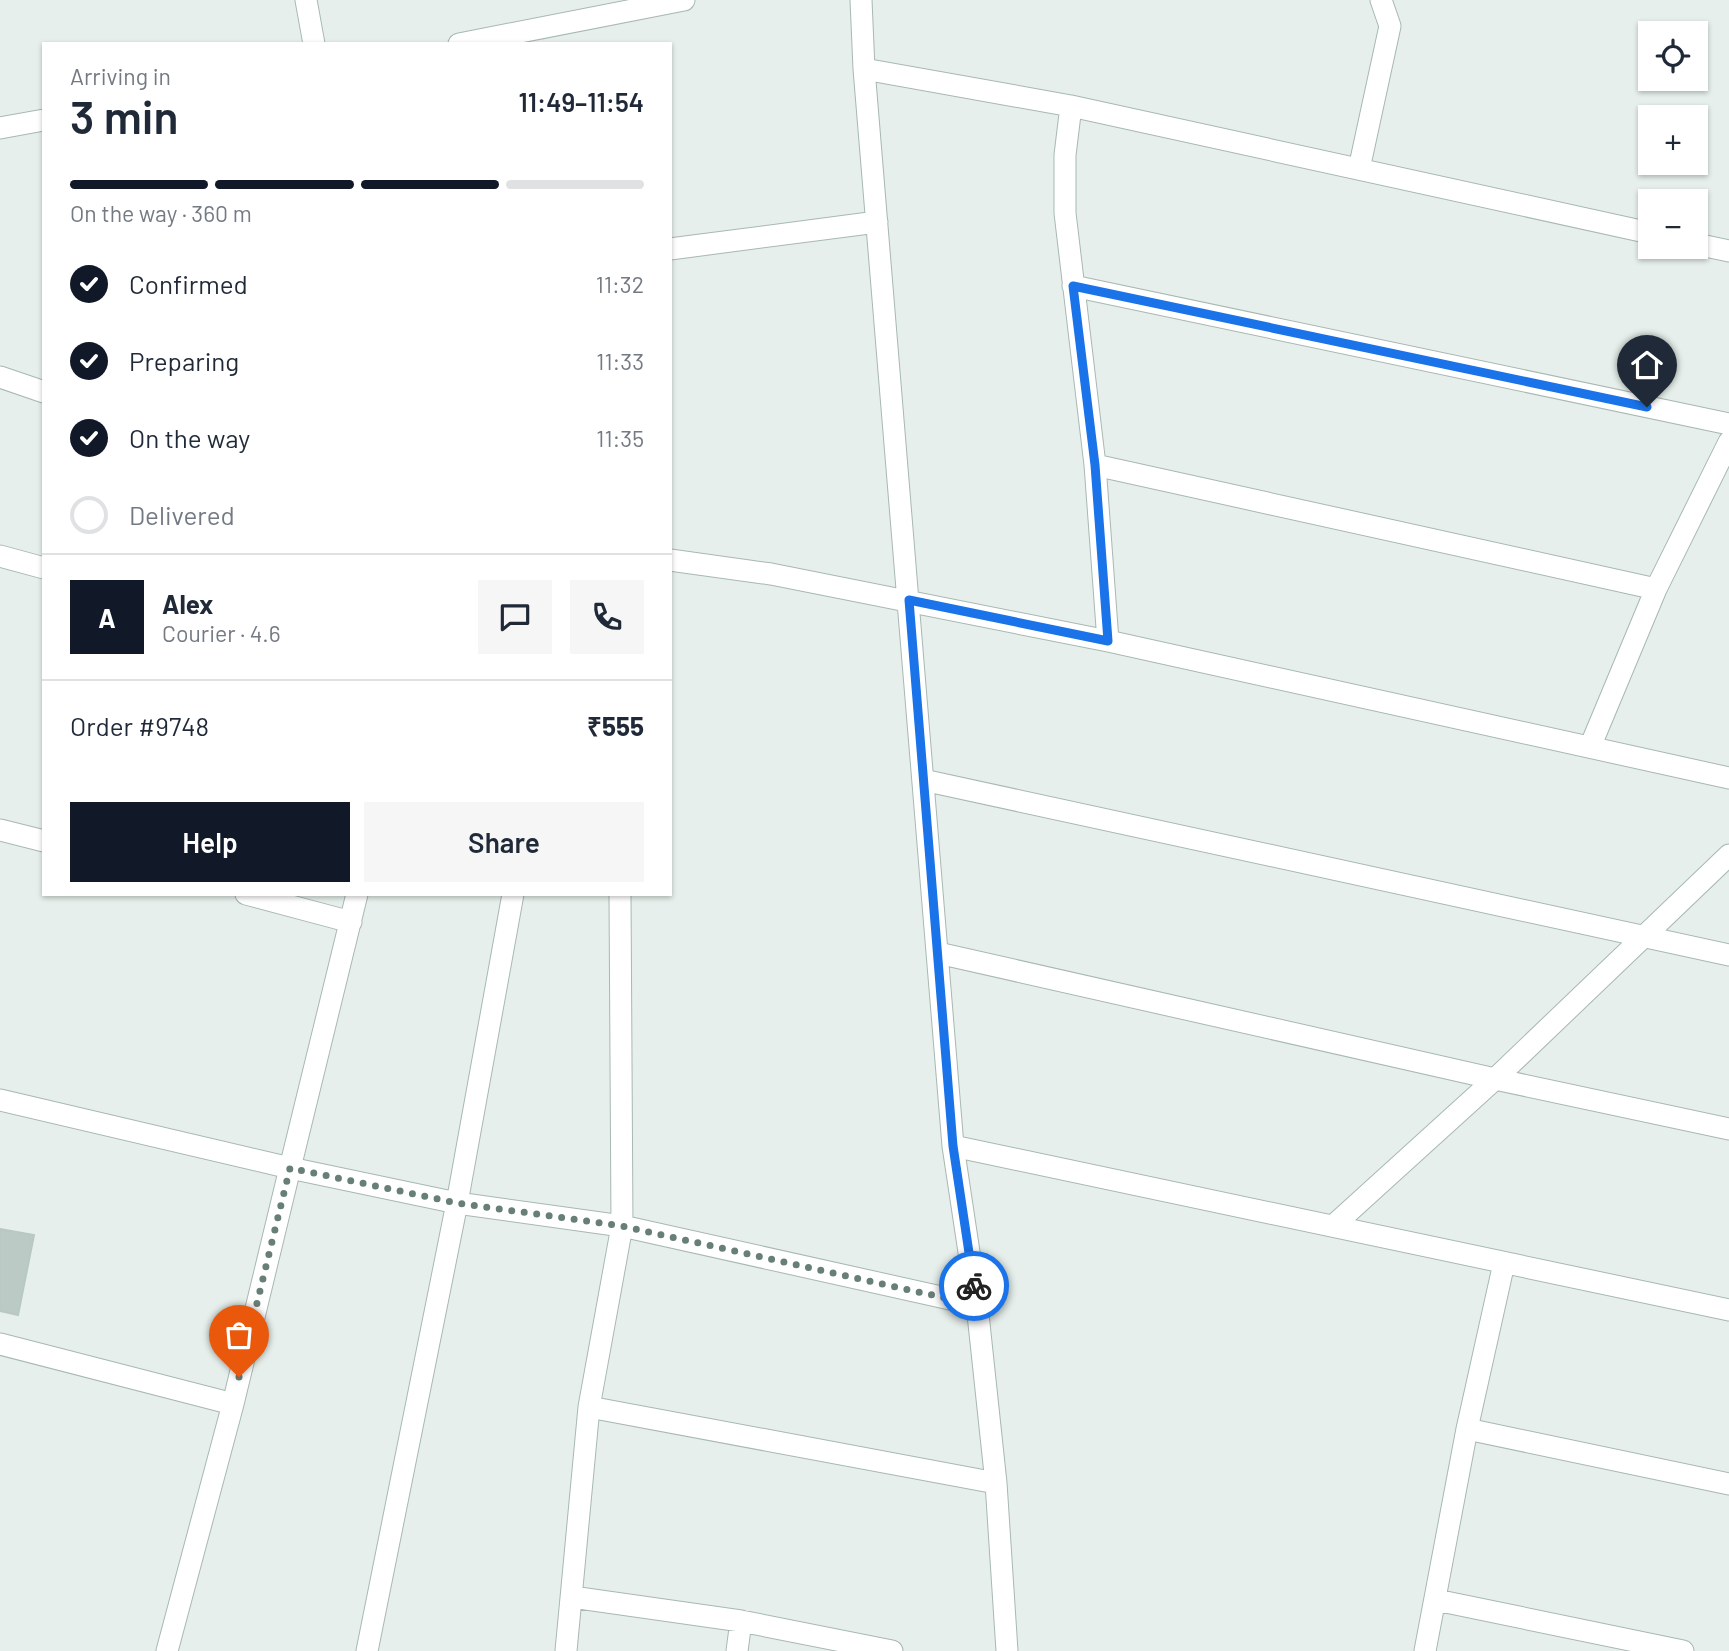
<!DOCTYPE html>
<meta charset="utf-8">
<style>
:root{--surface:#fff;--page:#f6f6f7;--text:#1f2937;--muted:#747a83;--line:#e0e1e3;--accent:#111827}
body{margin:0;font-family:Barlow,sans-serif;background:var(--page);color:var(--text);height:100vh;display:flex;flex-direction:column;font-size:26px;white-space:nowrap}
*{box-sizing:border-box;margin:0}
p{font-size:23px;color:var(--muted)}
.icon{flex:none;width:38px;height:38px;fill:none;stroke:currentColor;stroke-width:2;stroke-linecap:round;stroke-linejoin:round}
.map{position:relative;flex:1;overflow:hidden}
.panel{position:absolute;left:42px;top:42px;width:630px;height:854px;display:flex;flex-direction:column;background:var(--surface);border-radius:0px;box-shadow:0 2px 5px #0004}
.panel>*{flex:none}
.fabs{position:absolute;left:1638px;top:21px;display:grid;gap:14px}
.fabs a{display:grid;place-items:center;width:70px;height:70px;border-radius:0px;background:var(--surface);box-shadow:0 2px 5px #0004;font-size:35px}
.pin{position:absolute;display:grid;place-items:center;width:60px;height:60px;color:#fff;margin:-72px -30px;border-radius:50% 50% 50% 0;rotate:-45deg;box-shadow:0 0 7px #0007}
.pin .icon{rotate:45deg}
.courier{position:absolute;display:grid;place-items:center;width:70px;height:70px;margin:-35px;border:5px solid #1a73e8;border-radius:50%;background:#fff;color:#222;box-shadow:0 2px 9px #0007}
.overview em{font-style:normal;font-weight:600}
.overview div{display:flex;flex-direction:column-reverse}
.overview{display:flex;align-items:center;justify-content:space-between;height:119px;padding:0 28px}
h1{font-size:46px;font-weight:600;line-height:52px}
.bar{display:grid;grid-template-columns:repeat(4,1fr);gap:10px 7px;align-content:center;height:84px;padding:0 28px}
.bar i{height:9px;border-radius:5px;background:var(--line)}
.bar .active{background:var(--accent)}
.bar p{grid-column:span 4}
.line{display:flex;align-items:center;gap:18px;padding:0 28px;border-top:2px solid var(--line)}
.line div{flex:1}
.round{display:grid;place-items:center;flex:none;width:74px;height:74px;border-radius:0px;background:var(--page)}
ol{padding:0 28px;list-style:none}
li{display:flex;align-items:center;gap:21px;height:77px}
li p{margin-inline-start:auto}
li .icon{padding:7px;border-radius:50%;background:var(--accent);color:#fff;stroke-width:4}
li:last-child{color:var(--muted)}
li i{width:38px;height:38px;border:4px solid var(--line);border-radius:50%}
.cta{display:flex;gap:14px;margin-top:auto;padding:14px 28px}
.cta a{flex:1;height:80px;border-radius:0px;background:var(--accent);color:#fff;font-size:28px;font-weight:600;line-height:80px;text-align:center}
.cta a+a{background:var(--page);color:var(--text)}
.map>svg:first-child{display:block}
.building{fill:#bbcac4;stroke:#b8c9c2;stroke-width:2}
.lines{fill:none;stroke-linecap:round;stroke-linejoin:round}
.minor-casing{stroke:#a8b8b2;stroke-width:23}
.minor{stroke:#fff;stroke-width:21}
.done{stroke:#687f78;stroke-width:7;stroke-dasharray:0 12.6}
.route{stroke:#1a73e8;stroke-width:9}
</style>
<div class="map">
<svg width="1729" height="1651" viewBox="0 0 1729 1651">
<rect width="100%" height="100%" fill="#e6efeb"/>
<!-- building -->
<path class="building" d="M 0,1229 L 34,1235 L 18,1315 L 0,1311 Z"/>
<g class="lines">
<defs>
<path id="minor" d="M 306,0 L 314,44
M 861,0 L 864,69 L 953,1146 L 977,1305 L 996,1483 L 1007,1651
M 459,44 L 684,0
M 864,69 L 1071,106 L 1650,233
M 1071,106 L 1065,155 L 1065,213 L 1095,465 L 1108,641
M 0,128 L 44,120
M 1359,169 L 1390,26 L 1381,0
M 1696,244 L 1729,251
M 670,249 L 877,222
M 1073,286 L 1729,424
M 0,377 L 44,392
M 1095,465 L 1656,589
M 0,556 L 44,568
M 670,560 L 771,574 L 1108,641 L 1729,778
M 1590,747 L 1656,589 L 1729,442
M 923,780 L 1729,955
M 0,830 L 44,841
M 246,894 L 351,922
M 938,953 L 1495,1079 L 1729,1129
M 0,1100 L 290,1168 L 357,894
M 953,1146 L 1729,1310
M 1333,1226 L 1495,1079 L 1729,855
M 0,1344 L 233,1404
M 589,1407 L 996,1483
M 1467,1429 L 1729,1484
M 572,1597 L 741,1621 L 892,1651
M 1436,1600 L 1683,1651
M 167,1651 L 233,1404 L 290,1168 L 457,1203 L 622,1226 L 977,1305
M 367,1651 L 457,1203 L 513,894
M 566,1651 L 589,1407 L 622,1226 L 620,894
M 737,1651 L 741,1621
M 1425,1651 L 1467,1429 L 1504,1263"/>
</defs>
<!-- minor casing -->
<use href="#minor" class="minor-casing"/>
<!-- minor -->
<use href="#minor" class="minor"/>
</g>
<g class="lines">
<!-- done -->
<path class="done" d="M 239,1377 L 290,1168 L 457,1203 L 622,1226 L 977,1305 L 974,1286"/>
<!-- route -->
<path class="route" d="M 974,1286 L 953,1146 L 909,600 L 1108,641 L 1095,465 L 1073,286 L 1647,407"/>
</g>
</svg>
<div class="fabs">
<a><svg class="icon" aria-label="locate" viewBox="0 0 24 24"><circle cx="12" cy="12" r="6"/><path d="M12 2v4M12 18v4M2 12h4M18 12h4"/></svg></a>
<a>+</a>
<a>−</a>
</div>
<div class="pin" style="left:239px;top:1377px;background:#ea580c"><svg class="icon" aria-label="bag" viewBox="0 0 24 24"><path d="M5 8h14l-1 12H6zM9 8a3 3 0 0 1 6 0"/></svg></div>
<div class="pin" style="left:1647px;top:407px;background:#1f2937"><svg class="icon" aria-label="home" viewBox="0 0 24 24"><path d="M3 11l9-7 9 7M6 9v11h12V9"/></svg></div>
<div class="courier" style="left:974px;top:1286px"><svg class="icon" aria-label="bike" viewBox="0 0 24 24"><circle cx="6" cy="16" r="4"/><circle cx="18" cy="16" r="4"/><path d="M6 16l4-8h5l3 8M10 8l3 8H6M13 5h3"/></svg></div>
<section class="panel">
<div class="overview"><div><h1>3 min</h1><p>Arriving in</p></div><em>11:49–11:54</em></div>
<div class="bar"><i class="active"></i><i class="active"></i><i class="active"></i><i></i><p>On the way · 360 m</p></div>
<ol>
<li><svg class="icon" aria-label="check" viewBox="0 0 24 24"><path d="M5 12l5 5 9-10"/></svg>Confirmed<p>11:32</p></li>
<li><svg class="icon" aria-label="check" viewBox="0 0 24 24"><path d="M5 12l5 5 9-10"/></svg>Preparing<p>11:33</p></li>
<li><svg class="icon" aria-label="check" viewBox="0 0 24 24"><path d="M5 12l5 5 9-10"/></svg>On the way<p>11:35</p></li>
<li><i></i>Delivered</li>
</ol>
<div class="line" style="height:126px"><b class="round" style="background:var(--accent);color:#fff">A</b><div><b>Alex</b><p>Courier · 4.6</p></div><a class="round"><svg class="icon" aria-label="chat" viewBox="0 0 24 24"><path d="M4 5h16v11H9l-5 4z"/></svg></a><a class="round"><svg class="icon" aria-label="phone" viewBox="0 0 24 24"><path d="M5 4h4l2 5-3 2q2 4 5 5l2-3 5 2v4C11 20 4 13 5 4z"/></svg></a></div>
<div class="line" style="height:91px"><div>Order #9748</div><b>₹555</b></div>
<div class="cta"><a>Help</a><a>Share</a></div>
</section>
</div>
